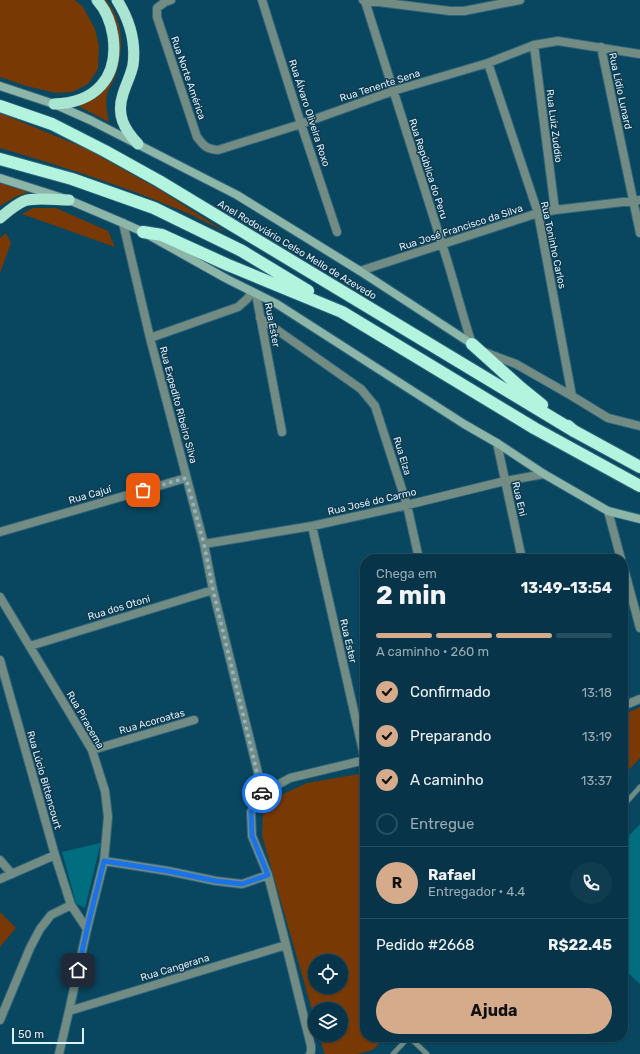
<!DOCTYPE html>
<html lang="pt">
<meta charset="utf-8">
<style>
:root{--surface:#073448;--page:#103c4f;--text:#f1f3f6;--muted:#98aab4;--line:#284f60;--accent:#d6ab8b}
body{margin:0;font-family:Rubik,sans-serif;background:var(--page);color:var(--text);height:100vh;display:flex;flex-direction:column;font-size:15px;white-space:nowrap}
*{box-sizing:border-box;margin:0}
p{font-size:13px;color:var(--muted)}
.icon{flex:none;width:22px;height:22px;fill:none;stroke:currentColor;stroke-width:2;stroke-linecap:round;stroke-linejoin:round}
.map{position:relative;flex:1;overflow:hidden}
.drawer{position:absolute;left:360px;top:554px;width:268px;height:488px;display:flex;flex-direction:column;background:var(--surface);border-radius:16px;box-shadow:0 1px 3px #0004,0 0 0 1px var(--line)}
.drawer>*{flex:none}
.fabs{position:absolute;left:308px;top:954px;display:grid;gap:8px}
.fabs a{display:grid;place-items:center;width:40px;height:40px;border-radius:50%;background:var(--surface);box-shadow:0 1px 3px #0004,0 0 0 1px var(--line);font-size:20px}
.scale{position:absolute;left:12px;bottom:10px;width:72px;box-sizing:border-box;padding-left:4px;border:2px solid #daf0fc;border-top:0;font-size:11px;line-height:14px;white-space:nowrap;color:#daf0fc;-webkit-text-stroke:3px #103b4e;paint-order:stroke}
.pin{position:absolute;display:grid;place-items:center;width:34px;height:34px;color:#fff;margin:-17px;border-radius:8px;box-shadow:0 2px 6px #0006}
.courier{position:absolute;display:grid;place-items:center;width:40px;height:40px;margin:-20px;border:3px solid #1a73e8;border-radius:50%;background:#fff;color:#222;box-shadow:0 1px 5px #0007}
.overview em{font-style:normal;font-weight:700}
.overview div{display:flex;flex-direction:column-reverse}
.overview{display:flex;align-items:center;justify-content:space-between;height:68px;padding:0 16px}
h1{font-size:26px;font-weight:700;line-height:30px}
.bar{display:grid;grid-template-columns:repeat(4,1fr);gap:6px 4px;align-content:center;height:48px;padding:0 16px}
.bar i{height:5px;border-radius:3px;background:var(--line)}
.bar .selected{background:var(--accent)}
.bar p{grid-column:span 4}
.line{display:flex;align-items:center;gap:10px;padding:0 16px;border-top:1px solid var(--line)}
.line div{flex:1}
.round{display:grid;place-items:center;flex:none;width:42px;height:42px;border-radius:21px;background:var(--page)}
ol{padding:0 16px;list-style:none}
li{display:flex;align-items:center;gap:12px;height:44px}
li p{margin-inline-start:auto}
li .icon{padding:4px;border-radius:50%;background:var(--accent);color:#111;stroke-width:4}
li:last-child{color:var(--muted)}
li i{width:22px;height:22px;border:2px solid var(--line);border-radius:50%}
.cta{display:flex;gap:8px;margin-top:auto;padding:8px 16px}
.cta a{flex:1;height:46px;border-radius:24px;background:var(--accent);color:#111;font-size:16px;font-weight:700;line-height:46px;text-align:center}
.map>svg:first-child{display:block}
.green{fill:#783904;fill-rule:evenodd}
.building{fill:#006e7e}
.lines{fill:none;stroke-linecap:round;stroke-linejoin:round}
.service-casing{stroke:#2f657c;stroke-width:6}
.minor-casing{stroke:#2f657c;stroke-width:10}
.secondary-casing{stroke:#2f657c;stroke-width:10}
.trunk-casing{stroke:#2f657c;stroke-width:12}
.motorway-casing{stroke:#2f657c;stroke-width:14}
.service{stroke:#728c83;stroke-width:4.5}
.minor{stroke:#728c83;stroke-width:8}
.secondary{stroke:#8db6a8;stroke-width:8}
.trunk{stroke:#aae5d2;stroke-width:11}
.motorway{stroke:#b2f4de;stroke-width:12}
.done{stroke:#91b4c5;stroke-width:4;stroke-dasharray:0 7.2}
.route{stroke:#1a73e8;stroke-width:5}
.labels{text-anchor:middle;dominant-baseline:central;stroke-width:3;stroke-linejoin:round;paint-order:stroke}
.street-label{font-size:10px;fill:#daf0fc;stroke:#103b4e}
</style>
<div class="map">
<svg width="640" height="1054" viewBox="0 0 640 1054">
<rect width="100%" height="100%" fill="#094660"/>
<!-- green -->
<path class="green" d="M 0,0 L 75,0 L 83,7 L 95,29 L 99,46 L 98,69 L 88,84 L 72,92 L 56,93 L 26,86 L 0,77 Z
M 101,0 L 106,0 C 124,22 124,49 116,74 C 114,81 109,87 107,94 C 105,103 107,113 109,122 L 78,106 L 98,93 L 114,71 Z
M 0,113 L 87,149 L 160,190 L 229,234 C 213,226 197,217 180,210 C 121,185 61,166 0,148 Z
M 0,183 L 32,191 L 17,196 L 0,206 Z
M 33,208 L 56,208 L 108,231 L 115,247 L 22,214 Z
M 6,233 L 11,243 L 0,273 L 0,238 Z
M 640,707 L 640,758 L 623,776 L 623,715 Z
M 365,773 L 365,1037 L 385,1037 L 373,1050 L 357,1054 L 325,1054 L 319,1035 L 341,1035 L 341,1009 L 315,1009 L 315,1020 L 262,836 L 263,813 L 275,798 L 307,783 ZM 315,961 L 341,961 L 341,987 L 315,987 Z
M 0,912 L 16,928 L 0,947 Z"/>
<!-- building -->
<path class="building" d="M 640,824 L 640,984 L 623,968 L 623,842 Z
M 100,843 L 100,846 L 85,908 L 77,904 L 76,903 L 62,852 Z"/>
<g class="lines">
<defs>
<path id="service" d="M 623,806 L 640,787
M 409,1037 L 427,1054
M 393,1054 L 409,1037"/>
<path id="minor" d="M 171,0 L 165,2 L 157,8 L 157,17 L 197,137 C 204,146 206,149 218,150 L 301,124 L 393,91 L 488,63 L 534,45 L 558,41 L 640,54
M 262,0 L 301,124 L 337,232
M 363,0 L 450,11 L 464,11 L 520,0
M 365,1 C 390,82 417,163 442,244 C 453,277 461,311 472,344
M 534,45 L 555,210
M 601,47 L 640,233
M 488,63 L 538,213 L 572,396 L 608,418 L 640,426
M 123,223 L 150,338 L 204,544 L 213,590 L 263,793 L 251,812 L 252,836 L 268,875 L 286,945 L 311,1046 L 311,1051 L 310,1054
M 360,271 L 538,213 L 555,210 L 640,200
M 256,294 L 282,432
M 260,318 L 361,389 L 375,406 L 407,505 L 419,559
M 150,338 L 238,307 L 247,299 L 252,292
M 484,352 L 516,364 L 572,396
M 497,443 L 522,559
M 608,511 L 621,559
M 312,526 L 365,760
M 0,532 L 186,478
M 204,544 L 312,526 L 407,505 L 505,481 L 544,474
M 623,565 L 640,628
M 0,597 L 92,750 L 105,791 L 108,817 L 104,861 L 87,929 L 69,1011 L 59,1054
M 30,646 L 213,590
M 0,660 L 55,855 L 71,905 L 87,929
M 623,706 L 640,699
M 92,750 L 194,720
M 263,793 L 290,778 L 365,760
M 0,860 L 12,874
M 104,861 L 168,871 L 216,881 L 242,884 L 268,875
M 0,879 L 55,855
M 69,1011 L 286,945
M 0,1020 L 30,948 L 40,929 L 51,915 L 71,905"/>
<path id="secondary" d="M 0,86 L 54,104 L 90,120 L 237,195 L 360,271 L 472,344
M 0,178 L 69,200 L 123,223 L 143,232 L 227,279 L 277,304 L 464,424 L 497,443 L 544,474 L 608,511 L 640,519"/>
<path id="trunk" d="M 117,0 C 129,19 136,42 133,65 C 131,75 126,84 123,94 C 116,115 124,129 138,144
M 54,104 C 95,103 119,78 113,36 C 111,23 106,10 97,0
M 0,218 C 7,212 15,205 24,201 C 34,197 57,200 69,200"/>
<path id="motorway" d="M 0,106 L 52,124 L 105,151 L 159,181 L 574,431
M 0,159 L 72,179 L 154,208 L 242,251 L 308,291
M 143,232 L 162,235 L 228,265 L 342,312 L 534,428 L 640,486
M 472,344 L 521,388 L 542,405
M 568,426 L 574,431 L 640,467"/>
</defs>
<!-- service casing -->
<use href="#service" class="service-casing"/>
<!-- minor casing -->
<use href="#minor" class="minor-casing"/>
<!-- secondary casing -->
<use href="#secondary" class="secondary-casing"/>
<!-- trunk casing -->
<use href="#trunk" class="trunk-casing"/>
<!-- motorway casing -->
<use href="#motorway" class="motorway-casing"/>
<!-- service -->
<use href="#service" class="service"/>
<!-- minor -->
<use href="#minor" class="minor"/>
<!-- secondary -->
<use href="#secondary" class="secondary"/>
<!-- trunk -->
<use href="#trunk" class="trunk"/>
<!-- motorway -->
<use href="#motorway" class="motorway"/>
</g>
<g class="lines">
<!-- done -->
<path class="done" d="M 143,490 L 186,478 L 204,544 L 213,590 L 262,793"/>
<!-- route -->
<path class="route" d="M 78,970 L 87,929 L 104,861 L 168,871 L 216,881 L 242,884 L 268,875 L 252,836 L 251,812 L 262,793"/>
</g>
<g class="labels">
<!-- street labels -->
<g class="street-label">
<text transform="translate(188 78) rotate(71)">Rua Norte América</text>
<text transform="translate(380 86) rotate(-18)">Rua Tenente Sena</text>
<text transform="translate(620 91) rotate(78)">Rua Lídio Lunard</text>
<text transform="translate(309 113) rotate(72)">Rua Álvaro Oliveira Roxo</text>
<text transform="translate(554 126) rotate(83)">Rua Luiz Zuddio</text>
<text transform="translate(428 169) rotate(72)">Rua República do Peru</text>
<text transform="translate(461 228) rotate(-18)">Rua José Francisco da Silva</text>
<text transform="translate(553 245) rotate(78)">Rua Toninho Carlos</text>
<text transform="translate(297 250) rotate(31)">Anel Rodoviário Celso Mello de Azevedo</text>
<text transform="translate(272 325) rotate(79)">Rua Ester</text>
<text transform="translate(178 405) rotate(75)">Rua Expedito Ribeiro Silva</text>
<text transform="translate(402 456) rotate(73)">Rua Elza</text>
<text transform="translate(90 495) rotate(-16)">Rua Cajuí</text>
<text transform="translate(519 499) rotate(77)">Rua Eni</text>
<text transform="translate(372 502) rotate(-13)">Rua José do Carmo</text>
<text transform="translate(119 608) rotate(-17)">Rua dos Otoni</text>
<text transform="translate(348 641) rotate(77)">Rua Ester</text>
<text transform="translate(85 720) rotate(60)">Rua Piracema</text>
<text transform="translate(152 722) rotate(-16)">Rua Acoroatas</text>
<text transform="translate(44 780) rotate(74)">Rua Lúcio Bittencourt</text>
<text transform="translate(175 968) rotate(-17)">Rua Cangerana</text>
</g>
</g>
</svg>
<div class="fabs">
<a><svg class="icon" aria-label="locate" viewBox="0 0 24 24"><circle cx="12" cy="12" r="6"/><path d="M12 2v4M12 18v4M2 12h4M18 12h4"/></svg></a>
<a><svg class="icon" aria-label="layers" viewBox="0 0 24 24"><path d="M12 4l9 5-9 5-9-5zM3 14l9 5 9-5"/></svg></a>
</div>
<div class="scale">50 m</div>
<div class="pin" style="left:143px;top:490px;background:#ea580c"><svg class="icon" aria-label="bag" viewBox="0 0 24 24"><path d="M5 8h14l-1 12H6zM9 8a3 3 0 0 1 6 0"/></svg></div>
<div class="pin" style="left:78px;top:970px;background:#1f2937"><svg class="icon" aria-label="home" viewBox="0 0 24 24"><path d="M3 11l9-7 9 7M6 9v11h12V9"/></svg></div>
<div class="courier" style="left:262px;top:793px"><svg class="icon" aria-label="car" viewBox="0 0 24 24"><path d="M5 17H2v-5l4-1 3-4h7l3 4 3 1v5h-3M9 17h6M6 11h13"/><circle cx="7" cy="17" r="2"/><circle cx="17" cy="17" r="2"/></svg></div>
<section class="drawer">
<div class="overview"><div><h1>2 min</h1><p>Chega em</p></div><em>13:49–13:54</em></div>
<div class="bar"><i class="selected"></i><i class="selected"></i><i class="selected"></i><i></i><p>A caminho · 260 m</p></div>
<ol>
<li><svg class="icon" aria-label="check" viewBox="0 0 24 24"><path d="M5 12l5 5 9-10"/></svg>Confirmado<p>13:18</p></li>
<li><svg class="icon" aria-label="check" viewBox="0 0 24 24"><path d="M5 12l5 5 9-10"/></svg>Preparando<p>13:19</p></li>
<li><svg class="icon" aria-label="check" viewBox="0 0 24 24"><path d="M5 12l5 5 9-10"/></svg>A caminho<p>13:37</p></li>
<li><i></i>Entregue</li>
</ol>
<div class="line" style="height:72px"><b class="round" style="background:var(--accent);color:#111">R</b><div><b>Rafael</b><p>Entregador · 4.4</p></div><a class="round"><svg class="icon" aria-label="phone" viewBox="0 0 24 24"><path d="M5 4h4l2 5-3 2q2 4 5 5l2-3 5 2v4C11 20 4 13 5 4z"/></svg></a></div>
<div class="line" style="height:52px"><div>Pedido #2668</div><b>R$22.45</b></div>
<div class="cta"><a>Ajuda</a></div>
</section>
</div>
